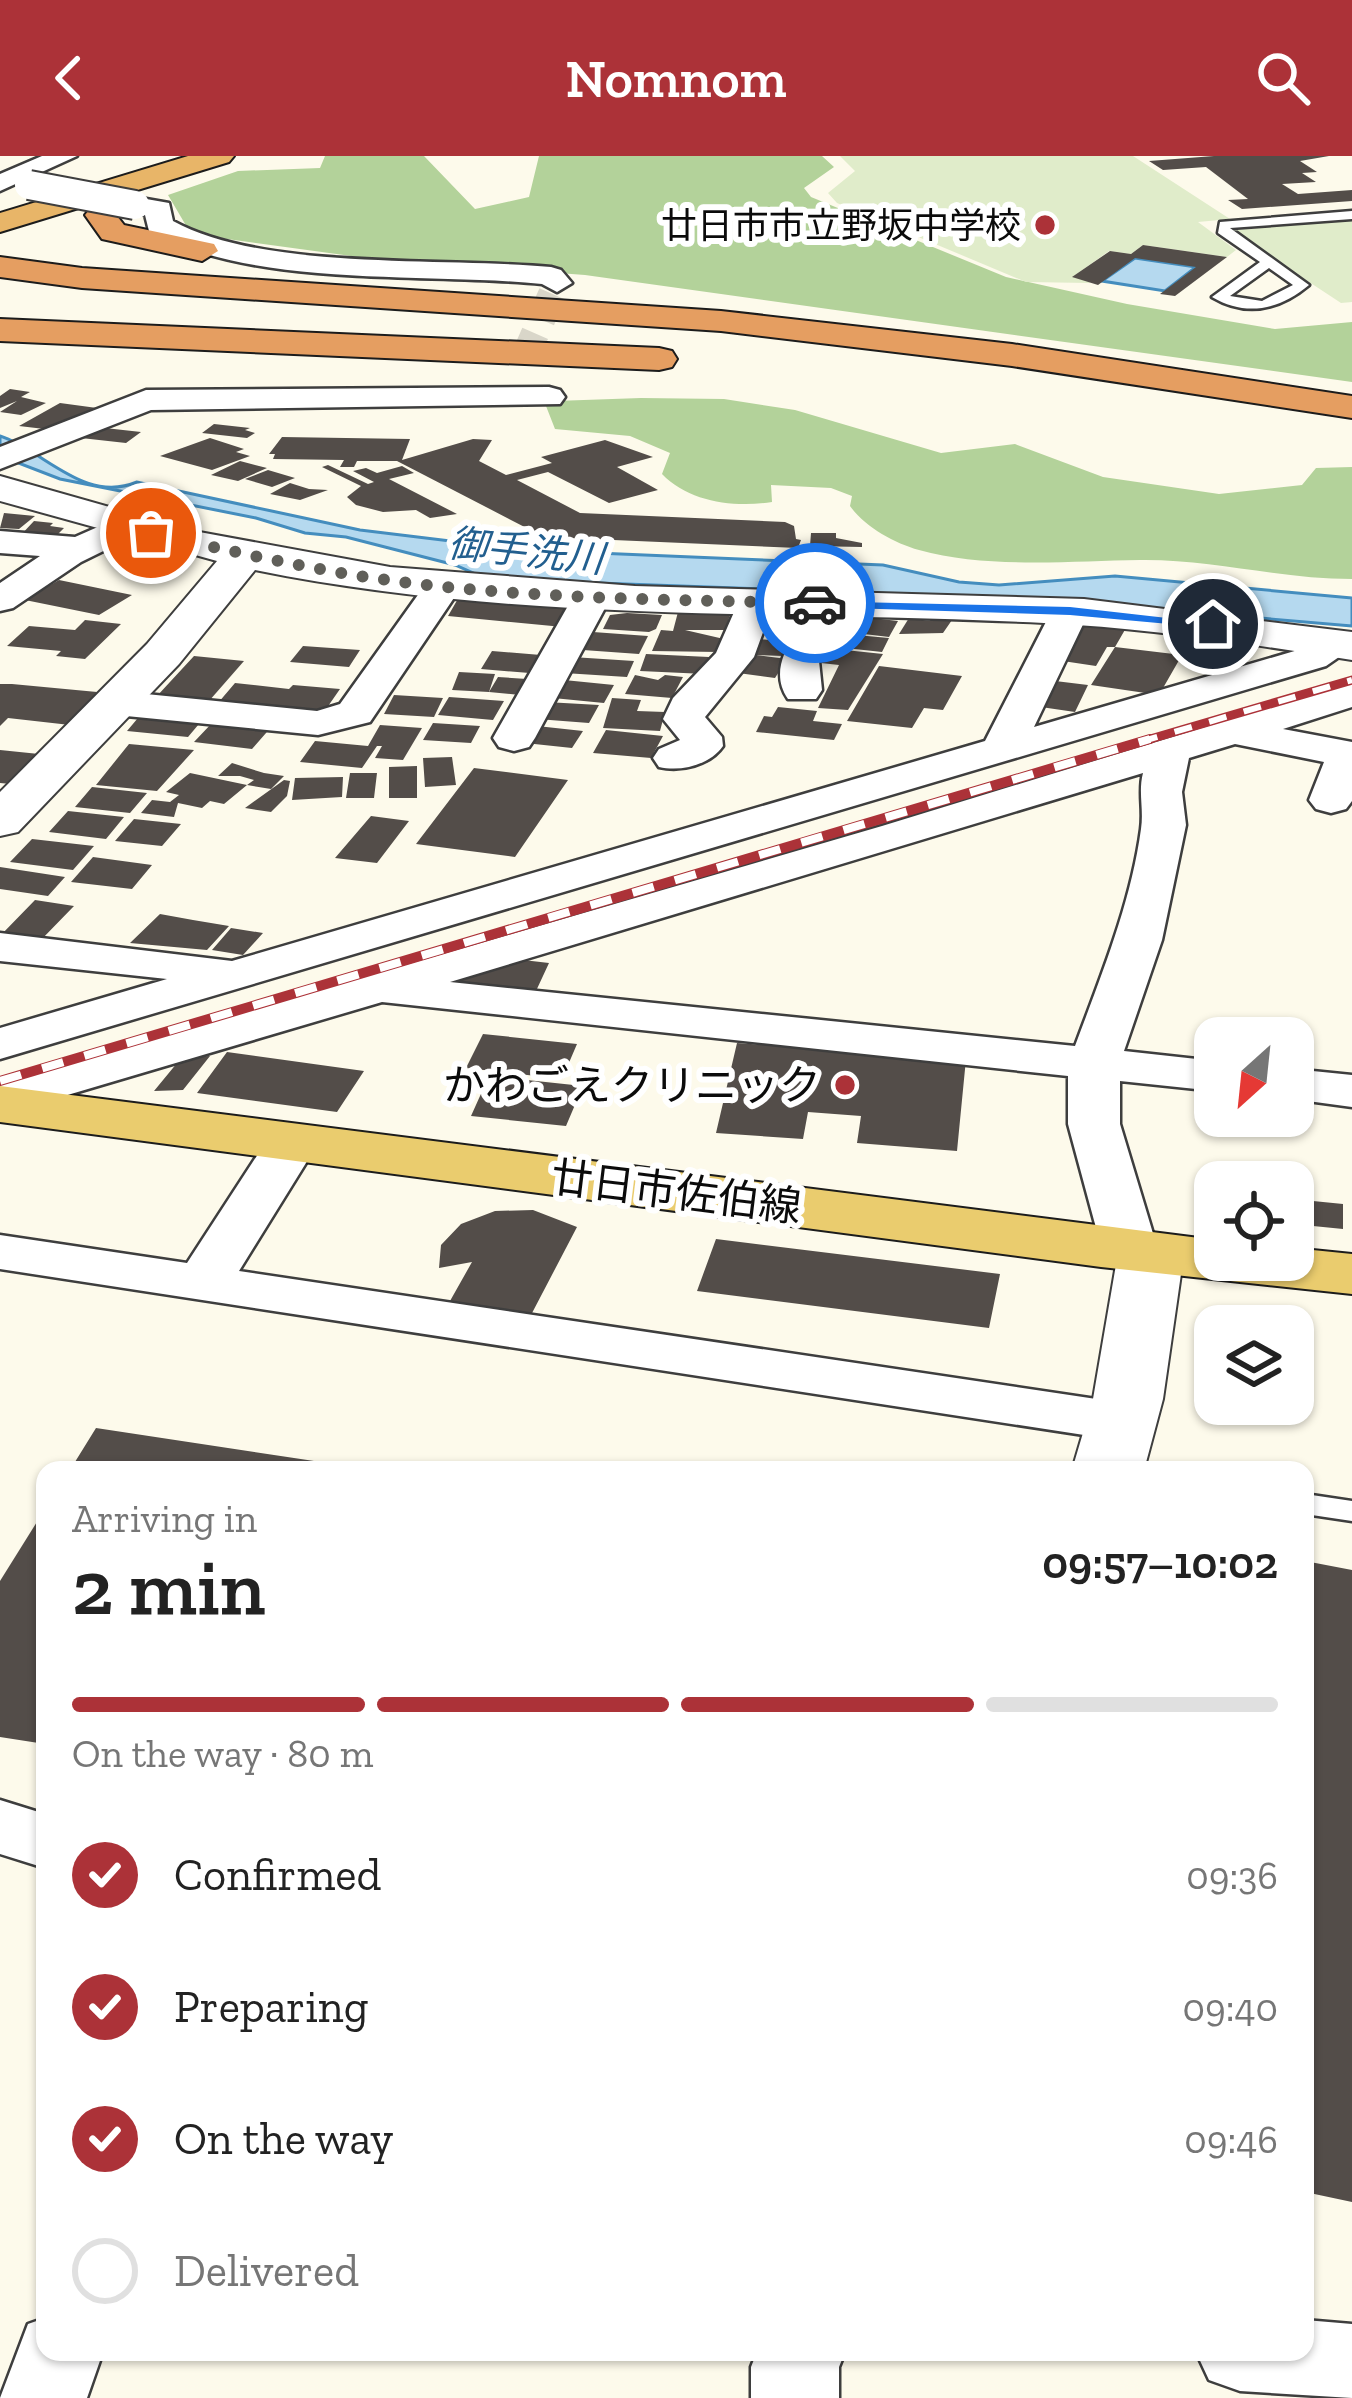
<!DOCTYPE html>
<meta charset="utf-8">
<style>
:root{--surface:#fff;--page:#f2f2f2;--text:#222;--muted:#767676;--line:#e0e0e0;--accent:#ac3238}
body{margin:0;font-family:"Zilla Slab","Noto Sans JP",serif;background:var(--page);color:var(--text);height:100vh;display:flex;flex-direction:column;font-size:45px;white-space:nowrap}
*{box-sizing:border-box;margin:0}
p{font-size:39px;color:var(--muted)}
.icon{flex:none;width:66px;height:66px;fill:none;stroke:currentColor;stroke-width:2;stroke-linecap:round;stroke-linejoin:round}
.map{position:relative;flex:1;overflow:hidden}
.sheet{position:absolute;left:36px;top:1305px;width:1278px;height:900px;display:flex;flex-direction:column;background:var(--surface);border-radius:24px;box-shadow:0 3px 9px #0004}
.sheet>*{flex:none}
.needle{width:78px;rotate:207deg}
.tools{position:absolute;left:1194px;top:861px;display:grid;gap:24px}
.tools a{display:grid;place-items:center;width:120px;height:120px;border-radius:24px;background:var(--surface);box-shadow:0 3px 9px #0004;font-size:60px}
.pin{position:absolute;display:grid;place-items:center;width:102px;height:102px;color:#fff;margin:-51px;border:6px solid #fff;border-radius:50%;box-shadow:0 3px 12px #0007}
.courier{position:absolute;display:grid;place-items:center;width:120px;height:120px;margin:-60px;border:9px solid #1a73e8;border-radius:50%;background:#fff;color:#222;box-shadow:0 3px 15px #0007}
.summary em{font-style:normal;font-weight:600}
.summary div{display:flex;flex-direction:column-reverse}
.summary{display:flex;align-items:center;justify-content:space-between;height:204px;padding:0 36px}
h1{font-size:78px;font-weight:600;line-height:90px}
.bar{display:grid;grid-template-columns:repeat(4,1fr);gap:18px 12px;align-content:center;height:144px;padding:0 36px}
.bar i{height:15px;border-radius:9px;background:var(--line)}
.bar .selected{background:var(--accent)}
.bar p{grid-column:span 4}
ol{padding:0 36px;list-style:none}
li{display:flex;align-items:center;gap:36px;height:132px}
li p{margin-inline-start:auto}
li .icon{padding:12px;border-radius:50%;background:var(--accent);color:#fff;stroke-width:4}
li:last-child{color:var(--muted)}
li i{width:66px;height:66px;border:6px solid var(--line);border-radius:50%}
header{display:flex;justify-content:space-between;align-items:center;height:156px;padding:0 36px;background:var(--accent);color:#fff;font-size:54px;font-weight:600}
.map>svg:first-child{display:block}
.forest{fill:#b3d29a}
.pitch{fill:#e0ecca}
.water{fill:#b5d9ef;stroke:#448dbe;stroke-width:3}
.building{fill:#534d49}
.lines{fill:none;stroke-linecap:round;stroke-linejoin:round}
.minor-tunnel{stroke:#d9d6c9;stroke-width:28;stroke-dasharray:28 15;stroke-linecap:butt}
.service-casing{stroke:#3e3e3e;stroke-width:5}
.minor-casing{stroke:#3e3e3e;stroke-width:5}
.tertiary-casing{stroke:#3e3e3e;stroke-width:4}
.primary-casing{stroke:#1c1c1c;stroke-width:4}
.trunk-casing{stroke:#1c1c1c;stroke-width:4}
.motorway-casing{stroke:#1c1c1c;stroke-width:4}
.service{fill:#fff;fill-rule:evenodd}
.minor{fill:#fff;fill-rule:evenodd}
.tertiary{fill:#fff;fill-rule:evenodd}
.primary{fill:#eacc6e;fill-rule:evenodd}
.trunk{fill:#e8b568;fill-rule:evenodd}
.motorway{fill:#e59e61;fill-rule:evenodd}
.rail-far1-casing{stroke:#ac3238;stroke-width:9}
.rail-casing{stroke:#ac3238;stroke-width:10}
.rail-far1{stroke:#fff;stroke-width:6;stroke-dasharray:18;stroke-linecap:butt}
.rail{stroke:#fff;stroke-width:8;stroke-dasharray:22;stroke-linecap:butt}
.minor-bridge-casing{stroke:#3e3e3e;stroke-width:32;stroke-linecap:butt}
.minor-bridge{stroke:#fff;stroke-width:28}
.route{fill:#1a73e8}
.done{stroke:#605f59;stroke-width:12;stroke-dasharray:0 21.6}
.poi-dot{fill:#ac3238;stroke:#fff;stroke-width:4.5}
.labels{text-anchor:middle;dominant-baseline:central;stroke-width:12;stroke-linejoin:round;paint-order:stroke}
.far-poi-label{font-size:36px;fill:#0b0b0b;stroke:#fff;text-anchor:end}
.far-water-label{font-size:39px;font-style:italic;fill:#225f8f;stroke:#fff}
.poi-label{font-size:42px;fill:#0b0b0b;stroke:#fff;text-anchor:end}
.street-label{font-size:42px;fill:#0b0b0b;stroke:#fff}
</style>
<header><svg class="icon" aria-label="back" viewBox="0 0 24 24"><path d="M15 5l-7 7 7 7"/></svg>Nomnom<svg class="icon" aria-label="search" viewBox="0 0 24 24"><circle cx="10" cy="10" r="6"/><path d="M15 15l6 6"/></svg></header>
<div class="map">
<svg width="1352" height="2242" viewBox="0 0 1352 2242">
<rect width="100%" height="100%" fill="#fdfaeb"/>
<!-- forest -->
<path class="forest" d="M 325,0 L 424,0 L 475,53 L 529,41 L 539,0 L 822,0 L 834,11 L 804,32 L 811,41 L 1006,121 L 1127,148 L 1275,173 L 1352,166 L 1352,226 L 585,119 L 373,103 L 191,78 L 168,39 L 238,15 L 320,12 Z
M 641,242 L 724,243 L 795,254 L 941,297 L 1015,288 L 1103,321 L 1219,338 L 1302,329 L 1316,312 L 1352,311 L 1352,423 C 1281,423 1211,403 1140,404 C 1069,405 988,413 919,394 C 894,387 865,371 850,350 L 852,340 L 831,332 L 771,329 L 772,346 C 734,352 689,346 662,318 L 670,297 L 630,280 L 555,273 L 546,250 L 555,245 Z"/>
<!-- pitch -->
<path class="pitch" d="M 840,0 L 1133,0 L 1230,63 L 1198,66 L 1236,94 L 1227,101 L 1143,89 L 1131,98 L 1109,95 L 1074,120 L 1094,124 L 1089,127 L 1026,126 L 837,47 L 828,37 L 855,15 Z
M 1352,60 L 1352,146 L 1341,147 L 1224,70 Z"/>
<!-- water -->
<path class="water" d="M 1135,102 L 1196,111 L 1165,135 L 1102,125 Z
M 0,280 C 45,295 84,348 137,326 L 360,374 L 525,394 L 883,409 L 959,426 L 999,429 L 1115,420 L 1352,442 L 1352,470 L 1041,443 L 487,423 L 455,409 L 346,381 L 305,377 L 256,362 L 60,323 L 0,300 Z"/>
<!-- building -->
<path class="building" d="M 1214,0 L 1329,0 L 1300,5 L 1317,16 L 1302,17 L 1316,26 L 1282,28 L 1298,38 L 1352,34 L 1352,45 L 1242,53 L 1228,44 L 1248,43 L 1206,11 L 1163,14 L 1149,5 Z
M 1143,89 L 1227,101 L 1175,140 L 1160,138 L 1196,111 L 1135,102 L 1098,129 L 1072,121 L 1110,95 L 1131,98 Z
M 10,233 L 30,236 L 21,241 L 46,247 L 21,259 L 0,256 L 17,245 L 0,252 L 0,240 Z
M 60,247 L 97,252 L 53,274 L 19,270 Z
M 214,268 L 250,272 L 245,274 L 255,277 L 247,282 L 202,277 Z
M 96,271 L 141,276 L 126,287 L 81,282 Z
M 282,281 L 410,283 L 402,304 L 473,283 L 492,284 L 479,305 L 506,319 L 552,307 L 541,301 L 605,284 L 653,301 L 617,311 L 658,334 L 609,347 L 548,316 L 517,324 L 580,357 L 785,366 L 794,370 L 796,383 L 801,384 L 798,392 L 544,381 L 397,305 L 357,305 L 354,311 L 340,311 L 344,304 L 273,303 L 275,298 L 269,298 Z
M 210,282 L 244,293 L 236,296 L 250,300 L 212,314 L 160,300 Z
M 240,305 L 267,312 L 238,325 L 211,319 Z
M 328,309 L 368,328 L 374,326 L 353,315 L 366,312 L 377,317 L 402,310 L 414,317 L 389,323 L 457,358 L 430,362 L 416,354 L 383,356 L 356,349 L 347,341 L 361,330 L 322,311 Z
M 268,314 L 295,322 L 272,331 L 245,323 Z
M 290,327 L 309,333 L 328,334 L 300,344 L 270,338 Z
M 4,357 L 35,360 L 19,373 L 0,372 Z
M 34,365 L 53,367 L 50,370 L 64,372 L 53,383 L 19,381 Z
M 811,377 L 836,377 L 836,382 L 862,387 L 862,391 L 810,390 Z
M 59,424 L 132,439 L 99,459 L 25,444 Z
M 459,441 L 575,452 L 563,471 L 448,460 Z
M 678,456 L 730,459 L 725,474 L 685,474 L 724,483 L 718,496 L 652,495 L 661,474 L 673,475 Z
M 627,457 L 662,459 L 656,473 L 649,476 L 603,473 L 610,459 Z
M 766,459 L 807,463 L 797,481 L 778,480 L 780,474 L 761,469 Z
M 855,460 L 898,465 L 889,481 L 847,476 Z
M 933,461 L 952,464 L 943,477 L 899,478 L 909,462 L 930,465 Z
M 85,464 L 121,468 L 85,503 L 56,500 L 61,495 L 7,490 L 29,470 L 75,474 Z
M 1080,465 L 1126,472 L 1115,491 L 1182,499 L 1159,539 L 1091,529 L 1115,491 L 1107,491 L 1096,510 L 1056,504 Z
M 593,476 L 648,480 L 639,498 L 583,494 Z
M 834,477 L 889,482 L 882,496 L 827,490 Z
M 760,483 L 790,486 L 783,500 L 756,499 L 787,503 L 775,522 L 738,517 Z
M 303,490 L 360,494 L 349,511 L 290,506 Z
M 845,494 L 883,498 L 848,554 L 818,552 L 839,509 L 821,507 L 826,496 Z
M 492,495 L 553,500 L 542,518 L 481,513 Z
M 646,498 L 709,501 L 705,518 L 640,515 Z
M 194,500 L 244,505 L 209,545 L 157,540 Z
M 572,501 L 634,505 L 627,521 L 564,517 Z
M 879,510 L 962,520 L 943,554 L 924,552 L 912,572 L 847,565 Z
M 459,516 L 495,518 L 489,536 L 452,534 Z
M 635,519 L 658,524 L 665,519 L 683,521 L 672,542 L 625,538 Z
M 498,521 L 527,523 L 520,539 L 489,536 Z
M 564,524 L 614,529 L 604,547 L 553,542 Z
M 1047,524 L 1088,529 L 1075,556 L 1034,550 Z
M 235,527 L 289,533 L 293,529 L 340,533 L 324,556 L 218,547 Z
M 0,528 L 12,528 L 97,536 L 70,569 L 8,562 L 0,570 Z
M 394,539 L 443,542 L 434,561 L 384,558 Z
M 449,541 L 504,545 L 493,564 L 438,559 Z
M 612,542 L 641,544 L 637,555 L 665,556 L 660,575 L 603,572 Z
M 546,546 L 599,549 L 589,567 L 537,563 Z
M 778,551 L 817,555 L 813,565 L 842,568 L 834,584 L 756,576 L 764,560 L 772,561 Z
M 143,556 L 204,562 L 188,581 L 127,575 Z
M 212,567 L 273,569 L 252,593 L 194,586 Z
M 433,567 L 480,570 L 471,587 L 423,584 Z
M 380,569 L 422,572 L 403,604 L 375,602 L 382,590 L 377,590 L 362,612 L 300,606 L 315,585 L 368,590 Z
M 537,570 L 583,575 L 572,592 L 525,587 Z
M 606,574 L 663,580 L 651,602 L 593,597 Z
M 129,588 L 194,594 L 157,635 L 96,629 Z
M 0,594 L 39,598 L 11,628 L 0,627 Z
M 452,601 L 456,629 L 425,631 L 423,602 Z
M 232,607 L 264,617 L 284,620 L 271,633 L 247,629 L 254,624 L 240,620 L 218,620 Z
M 417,610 L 417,642 L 389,642 L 389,611 Z
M 474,612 L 568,624 L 515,701 L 416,688 Z
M 190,617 L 247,629 L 224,648 L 210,645 L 202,652 L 178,647 L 174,661 L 141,657 L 152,644 L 170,646 L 179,639 L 166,636 Z
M 350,617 L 377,617 L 374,642 L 346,642 Z
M 343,621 L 342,641 L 292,644 L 295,622 Z
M 284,624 L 290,625 L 287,640 L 271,656 L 245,652 Z
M 92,631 L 147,637 L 130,657 L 75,651 Z
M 68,655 L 124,661 L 106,683 L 49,676 Z
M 371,660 L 409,665 L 377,707 L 335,702 Z
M 134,663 L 181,668 L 162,690 L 115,685 Z
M 32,683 L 94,690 L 73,714 L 10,706 Z
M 93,701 L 152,709 L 132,733 L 71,726 Z
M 0,711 L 65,721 L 48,740 L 0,733 Z
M 35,744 L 74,750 L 39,786 L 0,780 Z
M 160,758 L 193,764 L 229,770 L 207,794 L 130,787 Z
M 231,772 L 263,777 L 243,799 L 212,794 Z
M 487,800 L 549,807 L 536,835 L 460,827 L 473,804 Z
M 483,878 L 577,888 L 562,923 L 466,912 Z
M 737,887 L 966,903 L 957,995 L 857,987 L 861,960 L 808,956 L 803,983 L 716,977 Z
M 227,896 L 364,915 L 337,956 L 197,937 Z
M 210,900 L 183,934 L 154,935 L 182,901 Z
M 489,920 L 583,930 L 566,970 L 471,960 Z
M 1293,1043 L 1343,1048 L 1343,1073 L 1293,1068 Z
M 533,1054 L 577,1071 L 531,1159 L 450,1145 L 472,1106 L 439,1112 L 441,1089 L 461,1068 L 495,1055 Z
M 716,1083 L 1000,1118 L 989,1172 L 697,1135 Z
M 96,1272 L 354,1311 L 354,1314 L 70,1314 Z
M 45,1353 L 45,1588 L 0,1581 L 0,1425 Z
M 1305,1405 L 1352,1414 L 1352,2046 L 1305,2036 Z"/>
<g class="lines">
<!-- minor-tunnel -->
<path class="minor-tunnel" d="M 524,203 L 557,127"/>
<defs>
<path id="service" d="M 1352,55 L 1352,63 L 1230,72 L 1309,129 C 1279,154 1246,161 1212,141 L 1260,106 L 1218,77 L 1220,66 ZM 1269,112 L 1293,129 L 1262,145 L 1230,140 Z
M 1305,1338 L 1352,1345 L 1352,1365 L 1305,1358 Z"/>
<path id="minor" d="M 42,0 L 77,0 L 0,35 L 0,18 Z
M 135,41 L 169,47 L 173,65 C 264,115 445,101 551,111 L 561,114 L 572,127 L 557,136 L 542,128 C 424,116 255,133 149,75 L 145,59 L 126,55 L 122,49 Z
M 549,231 L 560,234 L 565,241 L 560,248 L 151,254 L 0,313 L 0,291 L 146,234 Z
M 125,359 L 138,362 L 143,370 L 138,378 L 81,406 L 13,452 L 0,455 L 0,427 L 40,400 L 0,397 L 0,375 L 75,381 Z
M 443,419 L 456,422 L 462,430 L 370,566 L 318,579 L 116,559 L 102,556 L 96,547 L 102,538 L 116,535 L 317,555 L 340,548 L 430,422 Z
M 592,430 L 605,433 L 611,441 L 535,582 L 529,591 L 514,595 L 499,591 L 493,582 L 573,441 L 579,433 Z
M 755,435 L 768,438 L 774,446 L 754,501 L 705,561 L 722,581 L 723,590 C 710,609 681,616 659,611 L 653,602 L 659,593 L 680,584 L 663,563 L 673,542 L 716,497 L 742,438 Z
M 836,437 L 849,440 L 855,448 L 819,505 L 822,534 L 816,543 L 788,543 C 763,507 803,469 823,440 Z
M 1070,445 L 1084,448 L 1089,456 L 1034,571 L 1298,494 L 1322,479 L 1350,479 L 1352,492 L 1326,510 L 0,903 L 0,872 L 167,823 L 0,805 L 0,777 L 232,805 L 985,585 L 1051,456 L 1056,448 Z
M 1352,526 L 1352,551 L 1283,573 L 1352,586 L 1352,645 L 1346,653 L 1331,657 L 1316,653 L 1309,644 L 1324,606 L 1235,588 L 1189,602 L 1182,636 L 1186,669 L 1162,784 L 1124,895 L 1215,905 L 1215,935 L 1120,925 L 1120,968 L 1158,1094 L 1150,1106 L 1130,1111 L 1110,1106 L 1102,1094 L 1068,968 L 1068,920 L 382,846 L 0,959 L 0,927 L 882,670 ZM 1143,617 C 1138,636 1144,653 1141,673 C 1131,747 1101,820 1075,890 L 450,826 Z
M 1293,913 L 1352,919 L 1352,951 L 1293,943 Z
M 292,970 L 311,975 L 319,986 L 239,1115 L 1123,1247 L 1145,1252 L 1154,1266 L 1145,1280 L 1123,1285 L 0,1113 L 0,1079 L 187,1107 L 273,975 Z
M 0,1644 L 45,1658 L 45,1712 L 0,1698 Z
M 45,2162 L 45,2196 L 103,2196 L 87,2242 L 0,2242 L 28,2168 Z
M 1305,2164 L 1352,2168 L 1352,2242 L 1240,2235 L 1209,2224 L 1196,2196 L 1305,2196 Z
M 757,2196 L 845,2196 L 839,2211 L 839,2242 L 751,2242 L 751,2211 Z"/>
<path id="tertiary" d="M 0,320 L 194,375 L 390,411 L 635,430 L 1084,443 L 1352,476 L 1352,504 C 1250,488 1148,472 1044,467 C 780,454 515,467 255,414 L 179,508 L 18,676 L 0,680 L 0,636 L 147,488 L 217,405 L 0,345 Z
M 1151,1077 L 1174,1083 L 1184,1097 L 1163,1243 L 1144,1314 L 1072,1314 L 1093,1243 L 1118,1097 L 1128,1083 Z"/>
<path id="primary" d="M 0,930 L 1215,1084 L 1215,1104 L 1293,1104 L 1293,1092 L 1352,1098 L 1352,1138 L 1101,1111 L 0,966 Z"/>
<path id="trunk" d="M 188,0 L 234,0 L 229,6 L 0,76 L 0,57 Z"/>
<path id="motorway" d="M 111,39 L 127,48 L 117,60 L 124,69 L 214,88 L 218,95 L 202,105 L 102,83 L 85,59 L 100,41 Z
M 0,101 L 82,112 L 721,155 L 1012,188 L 1352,240 L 1352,262 L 1012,210 L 721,175 L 82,132 L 0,121 Z
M 0,163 L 659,192 L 672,195 L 677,203 L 672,211 L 659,214 L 0,185 Z"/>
</defs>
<!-- service casing -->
<use href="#service" class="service-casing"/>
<!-- minor casing -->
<use href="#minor" class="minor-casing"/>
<!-- tertiary casing -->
<use href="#tertiary" class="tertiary-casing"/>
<!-- primary casing -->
<use href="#primary" class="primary-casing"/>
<!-- trunk casing -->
<use href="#trunk" class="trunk-casing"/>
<!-- motorway casing -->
<use href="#motorway" class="motorway-casing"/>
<!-- service -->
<use href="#service" class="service"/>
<!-- minor -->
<use href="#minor" class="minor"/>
<!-- tertiary -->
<use href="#tertiary" class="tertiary"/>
<!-- primary -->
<use href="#primary" class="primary"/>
<!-- trunk -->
<use href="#trunk" class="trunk"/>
<!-- motorway -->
<use href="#motorway" class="motorway"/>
<defs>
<path id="rail-far1" d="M 1140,586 L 1352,524"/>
<path id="rail" d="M 0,925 L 1150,583"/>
</defs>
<!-- rail-far1 casing -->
<use href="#rail-far1" class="rail-far1-casing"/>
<!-- rail casing -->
<use href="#rail" class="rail-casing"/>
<!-- rail-far1 -->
<use href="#rail-far1" class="rail-far1"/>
<!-- rail -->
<use href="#rail" class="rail"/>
<defs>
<path id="minor-bridge" d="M 29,29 L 135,49"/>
</defs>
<!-- minor-bridge casing -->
<use href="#minor-bridge" class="minor-bridge-casing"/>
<!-- minor-bridge -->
<use href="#minor-bridge" class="minor-bridge"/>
</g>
<!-- route -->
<path class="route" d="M 811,445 L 1070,451 L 1220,468 L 1213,472 L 1070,459 L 815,451 Z"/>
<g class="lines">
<!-- done -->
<path class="done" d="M 151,377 C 231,395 312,414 394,425 C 533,443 675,444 815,447"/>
</g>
<!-- markers -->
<g class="poi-dot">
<circle cx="1045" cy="69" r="12"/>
<circle cx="845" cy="929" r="12"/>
</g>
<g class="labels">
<!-- far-poi labels -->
<g class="far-poi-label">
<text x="1021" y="69">廿日市市立野坂中学校</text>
</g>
<!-- far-water labels -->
<g class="far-water-label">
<text transform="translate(526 395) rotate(6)">御手洗川</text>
</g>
<!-- poi labels -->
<g class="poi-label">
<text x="821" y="929">かわごえクリニック</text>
</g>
<!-- street labels -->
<g class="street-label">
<text transform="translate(676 1036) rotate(7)">廿日市佐伯線</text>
</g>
</g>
</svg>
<div class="tools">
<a><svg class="needle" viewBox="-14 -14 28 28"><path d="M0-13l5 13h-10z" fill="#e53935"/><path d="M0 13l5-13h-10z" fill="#767676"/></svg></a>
<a><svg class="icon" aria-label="locate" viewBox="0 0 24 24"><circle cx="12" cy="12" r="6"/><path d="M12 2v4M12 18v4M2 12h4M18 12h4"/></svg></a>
<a><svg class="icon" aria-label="layers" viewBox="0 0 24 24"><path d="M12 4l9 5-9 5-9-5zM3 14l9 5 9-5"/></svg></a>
</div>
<div class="pin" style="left:151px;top:377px;background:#ea580c"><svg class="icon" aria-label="bag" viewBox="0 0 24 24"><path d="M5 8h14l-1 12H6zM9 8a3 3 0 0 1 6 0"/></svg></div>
<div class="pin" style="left:1213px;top:468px;background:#1f2937"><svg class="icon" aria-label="home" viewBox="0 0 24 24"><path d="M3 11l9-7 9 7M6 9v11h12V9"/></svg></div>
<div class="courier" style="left:815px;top:447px"><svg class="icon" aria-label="car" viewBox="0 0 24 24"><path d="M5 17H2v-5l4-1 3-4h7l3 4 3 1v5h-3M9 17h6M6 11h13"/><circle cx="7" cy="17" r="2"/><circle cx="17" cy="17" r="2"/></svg></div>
<section class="sheet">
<div class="summary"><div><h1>2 min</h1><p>Arriving in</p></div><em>09:57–10:02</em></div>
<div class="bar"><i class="selected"></i><i class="selected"></i><i class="selected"></i><i></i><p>On the way · 80 m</p></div>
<ol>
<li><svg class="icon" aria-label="check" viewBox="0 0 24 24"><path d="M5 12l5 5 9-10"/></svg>Confirmed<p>09:36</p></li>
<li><svg class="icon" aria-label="check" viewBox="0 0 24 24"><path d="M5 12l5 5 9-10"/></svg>Preparing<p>09:40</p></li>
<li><svg class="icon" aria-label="check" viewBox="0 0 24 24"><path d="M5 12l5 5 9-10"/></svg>On the way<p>09:46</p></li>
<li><i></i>Delivered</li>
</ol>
</section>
</div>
